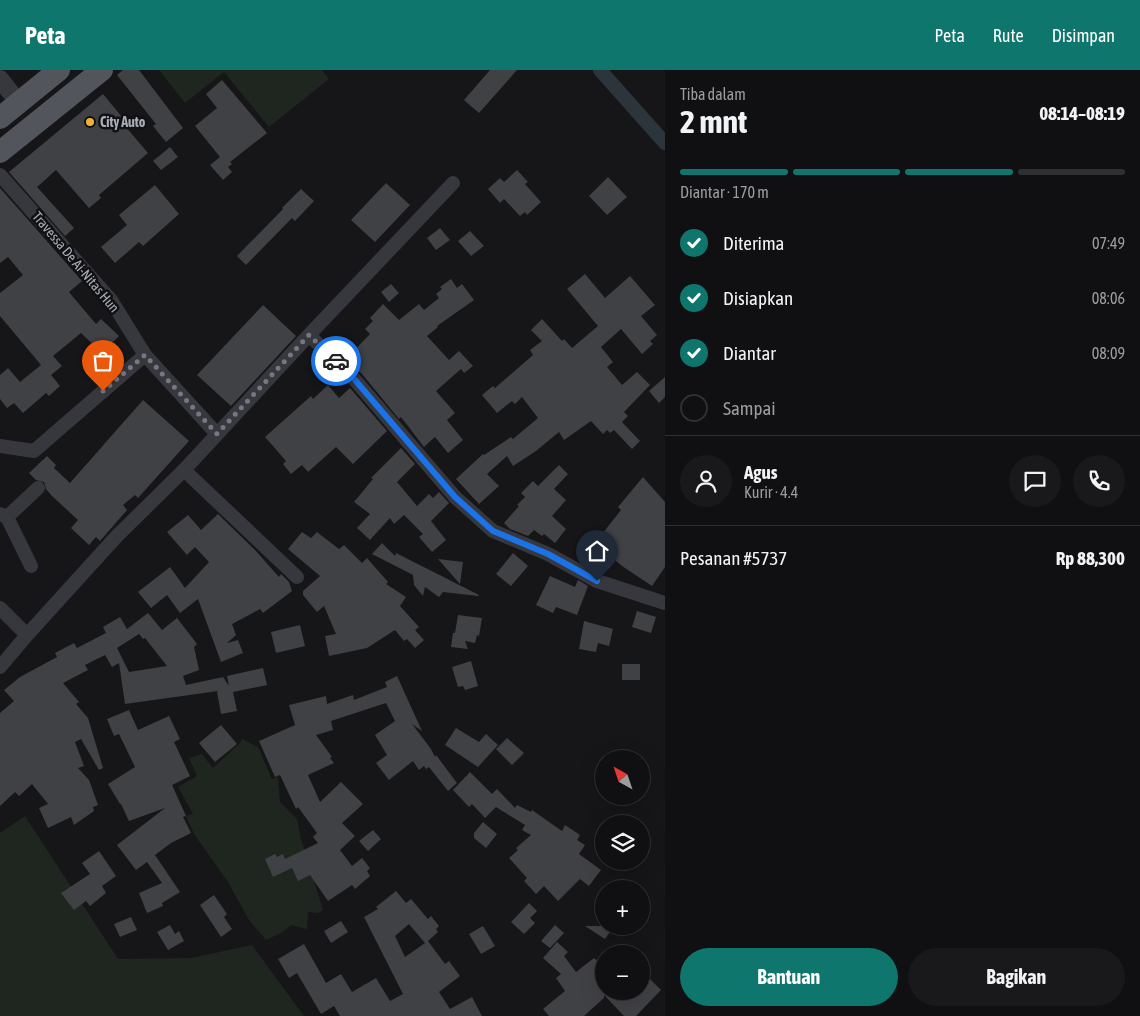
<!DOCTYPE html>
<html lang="id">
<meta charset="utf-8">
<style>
:root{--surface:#101012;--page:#19191b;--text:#f1f3f6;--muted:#9c9d9f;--line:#303032;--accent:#0f766e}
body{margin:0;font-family:"Asap Condensed",sans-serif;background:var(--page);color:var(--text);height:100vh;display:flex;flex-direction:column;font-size:19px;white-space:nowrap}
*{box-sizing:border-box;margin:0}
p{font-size:16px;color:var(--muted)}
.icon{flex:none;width:28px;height:28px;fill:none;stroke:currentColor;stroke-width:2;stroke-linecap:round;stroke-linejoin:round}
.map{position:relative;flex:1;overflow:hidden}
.panel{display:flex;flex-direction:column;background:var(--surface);width:475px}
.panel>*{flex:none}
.needle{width:32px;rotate:320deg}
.tools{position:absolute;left:595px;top:680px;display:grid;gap:10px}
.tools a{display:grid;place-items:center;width:55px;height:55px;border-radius:50%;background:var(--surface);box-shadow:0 5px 20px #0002,0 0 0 1px var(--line);font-size:25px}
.pin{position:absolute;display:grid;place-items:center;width:42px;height:42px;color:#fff;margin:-51px -21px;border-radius:50% 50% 50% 0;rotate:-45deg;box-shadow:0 0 5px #0007}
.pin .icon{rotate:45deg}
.courier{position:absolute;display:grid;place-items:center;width:50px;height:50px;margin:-25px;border:4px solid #1a73e8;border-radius:50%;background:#fff;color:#222;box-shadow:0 1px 6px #0007}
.headline em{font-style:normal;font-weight:700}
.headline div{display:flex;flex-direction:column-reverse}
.headline{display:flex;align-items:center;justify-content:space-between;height:85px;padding:0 15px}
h1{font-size:32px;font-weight:700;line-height:38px}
.bar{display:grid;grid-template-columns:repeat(4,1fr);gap:8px 5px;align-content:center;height:60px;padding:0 15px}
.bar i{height:6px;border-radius:4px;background:var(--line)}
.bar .selected{background:var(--accent)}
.bar p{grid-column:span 4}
.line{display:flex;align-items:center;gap:12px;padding:0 15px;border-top:1px solid var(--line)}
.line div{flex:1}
.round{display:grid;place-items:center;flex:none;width:52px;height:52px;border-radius:26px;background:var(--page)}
ol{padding:0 15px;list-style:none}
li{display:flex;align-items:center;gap:15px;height:55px}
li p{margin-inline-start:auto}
li .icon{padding:5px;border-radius:50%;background:var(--accent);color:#fff;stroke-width:4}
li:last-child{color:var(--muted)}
li i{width:28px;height:28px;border:2px solid var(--line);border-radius:50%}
.primary-button{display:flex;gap:10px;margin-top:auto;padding:10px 15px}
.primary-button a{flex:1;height:58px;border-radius:30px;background:var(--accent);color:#fff;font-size:20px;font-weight:700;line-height:58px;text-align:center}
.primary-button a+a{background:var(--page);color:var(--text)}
header{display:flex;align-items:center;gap:30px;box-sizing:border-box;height:70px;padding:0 25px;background:var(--accent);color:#fff}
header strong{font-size:24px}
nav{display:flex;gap:28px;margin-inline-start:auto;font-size:18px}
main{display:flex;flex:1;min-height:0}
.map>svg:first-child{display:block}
.green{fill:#1e261f}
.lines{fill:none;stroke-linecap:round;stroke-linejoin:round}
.canal{stroke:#2c353c;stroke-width:14}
.building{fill:#404145;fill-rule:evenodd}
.minor{stroke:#37383d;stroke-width:14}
.tertiary{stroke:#37383d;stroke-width:18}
.primary{stroke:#53555c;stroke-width:22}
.done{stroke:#757880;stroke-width:5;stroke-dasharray:0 9}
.route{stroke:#1a73e8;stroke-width:6}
.poi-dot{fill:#f2b134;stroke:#111113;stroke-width:2}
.labels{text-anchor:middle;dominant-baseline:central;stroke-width:5;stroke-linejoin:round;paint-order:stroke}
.poi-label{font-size:14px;font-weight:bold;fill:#a8adb8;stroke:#111113;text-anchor:start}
.street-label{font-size:14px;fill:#a8adb8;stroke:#111113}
</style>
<header>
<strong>Peta</strong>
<nav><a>Peta</a><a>Rute</a><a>Disimpan</a></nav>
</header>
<main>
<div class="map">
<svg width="665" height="946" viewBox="0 0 665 946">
<rect width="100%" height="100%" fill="#161618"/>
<!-- green -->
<path class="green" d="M 159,0 L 322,0 L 329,9 L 269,57 L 224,2 L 185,33 Z
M 242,669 L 258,677 L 272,709 L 278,707 L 280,732 L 297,749 L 301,769 L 323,840 L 318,843 L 308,842 L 307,859 L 291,855 L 283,862 L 266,870 L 249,850 L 228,812 L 194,764 L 186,746 L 193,744 L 178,717 L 197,706 L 189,688 L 202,684 L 213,698 L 239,674 Z
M 25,746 L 118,889 L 191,888 L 252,875 L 304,946 L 0,946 L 0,763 Z"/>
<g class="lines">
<!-- canal -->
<path class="canal" d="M 600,0 L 665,73"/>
</g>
<!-- building -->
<path class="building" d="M 123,0 L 139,0 L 183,58 L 166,72 L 153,56 L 156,54 L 117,5 Z
M 490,0 L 517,0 L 479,43 L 464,30 Z
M 222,10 L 267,63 L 230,92 L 232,94 L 228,97 L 232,102 L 223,110 L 210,95 L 220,87 L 195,56 L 217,38 L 206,24 Z
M 103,24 L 122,47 L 119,49 L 148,83 L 99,125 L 101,128 L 89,138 L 56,100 L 37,117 L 74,158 L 65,166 L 9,102 Z
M 170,77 L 178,87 L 161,100 L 153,91 Z
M 517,100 L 528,112 L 525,114 L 541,132 L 527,145 L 525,142 L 520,146 L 504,129 L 500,133 L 488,119 L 500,108 L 504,112 Z
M 608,107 L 627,127 L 607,145 L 589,126 Z
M 386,113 L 410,135 L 375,172 L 351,150 Z
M 155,115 L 179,144 L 143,176 L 139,172 L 115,193 L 101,177 L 127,155 L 119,145 Z
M 0,118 L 82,211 L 69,222 L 73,227 L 96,254 L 101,249 L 119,266 L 102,283 L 81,263 L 70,272 L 53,286 L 62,296 L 51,305 L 60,316 L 49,326 L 46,323 L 23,343 L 14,333 L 7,338 L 0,329 L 0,305 L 8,298 L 20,312 L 41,295 L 0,246 L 0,223 L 23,205 L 8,187 L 0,193 Z
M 301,119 L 314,131 L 295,151 L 292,148 L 246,195 L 237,186 L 283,139 L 282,138 Z
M 440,158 L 450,170 L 436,180 L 427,168 Z
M 470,161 L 484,176 L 471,186 L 458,171 Z
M 585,204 L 605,228 L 630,206 L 655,235 L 641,246 L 657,265 L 650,271 L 653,274 L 642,284 L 621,259 L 601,277 L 613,292 L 607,297 L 622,315 L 637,302 L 650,315 L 624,342 L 628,346 L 622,352 L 640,371 L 632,379 L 614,360 L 610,363 L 607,360 L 603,364 L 591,351 L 564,370 L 559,362 L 536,381 L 513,396 L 507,386 L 487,404 L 499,416 L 479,434 L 456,409 L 483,384 L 484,385 L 511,367 L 513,369 L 538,348 L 522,327 L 515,334 L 512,331 L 497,343 L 482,325 L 493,316 L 495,318 L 533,285 L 530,280 L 542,271 L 531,260 L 542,249 L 562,271 L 564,269 L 572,278 L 598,256 L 567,219 Z
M 451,209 L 457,218 L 462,214 L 474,230 L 437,256 L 438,257 L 427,266 L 449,290 L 459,281 L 473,296 L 464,303 L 461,299 L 436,321 L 455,343 L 447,350 L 463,370 L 448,383 L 435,367 L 424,377 L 401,347 L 399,349 L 362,304 L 346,289 L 370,264 L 365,259 L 373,251 L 370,248 L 383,234 L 399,250 L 419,234 L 424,240 L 439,228 L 436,224 L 442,219 L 440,217 Z
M 391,214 L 399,223 L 389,232 L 381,222 Z
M 263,235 L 296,266 L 231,336 L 197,305 Z
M 665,307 L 665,327 L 659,333 L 649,321 Z
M 328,315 L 339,328 L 350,318 L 387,361 L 353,394 L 336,377 L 308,402 L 302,395 L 291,404 L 283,394 L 286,391 L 265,367 L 311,326 L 313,329 Z
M 143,330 L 189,371 L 138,428 L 135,425 L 123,435 L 127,440 L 100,471 L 96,467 L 89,475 L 71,458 L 78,450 L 52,426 L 46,419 L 44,412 L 36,410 L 29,403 L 47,386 L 56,395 L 54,398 L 70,413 Z
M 401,378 L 415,394 L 397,412 L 417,436 L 429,424 L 433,428 L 439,422 L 449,433 L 431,451 L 446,470 L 432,482 L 419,467 L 423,464 L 404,445 L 394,454 L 390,448 L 370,470 L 357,458 L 370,444 L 354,432 L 373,409 L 371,408 Z
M 559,395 L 568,404 L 554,419 L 566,430 L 552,446 L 566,459 L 555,473 L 544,464 L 542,466 L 534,460 L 528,466 L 510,459 L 504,453 L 519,436 L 517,435 L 525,427 L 521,423 L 533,411 L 538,416 Z
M 643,407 L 665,432 L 665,497 L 652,516 L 622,496 L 595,473 L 621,440 L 618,437 Z
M 218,444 L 255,480 L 279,507 L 281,504 L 289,512 L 292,521 L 263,543 L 260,539 L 232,554 L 236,565 L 227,573 L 238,570 L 243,583 L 221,592 L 198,529 L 180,543 L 167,525 L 151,538 L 138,522 L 170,497 L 185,518 L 209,492 L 195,477 L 187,485 L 167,462 L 188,445 L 201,460 Z
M 302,462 L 311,468 L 317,462 L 339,479 L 344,475 L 362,493 L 367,488 L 388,512 L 386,514 L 406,527 L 400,536 L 419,557 L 415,560 L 424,570 L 415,578 L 407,569 L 404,571 L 395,560 L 367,578 L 329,586 L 325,566 L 336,564 L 324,536 L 317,542 L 303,525 L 303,521 L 320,506 L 288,479 Z
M 382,473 L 395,486 L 396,483 L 479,525 L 478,526 L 443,522 L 439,527 L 425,517 L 423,526 L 414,515 L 413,505 L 372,484 Z
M 513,483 L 528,496 L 511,516 L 496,504 Z
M 438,489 L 463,492 L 460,514 Z
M 550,506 L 575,517 L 578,510 L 588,516 L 577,545 L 556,537 L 553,543 L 536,535 Z
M 637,541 L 656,547 L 651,563 L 632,557 Z
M 148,543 L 162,560 L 177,548 L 197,574 L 194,577 L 199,600 L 183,606 L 186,615 L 223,607 L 229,616 L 227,606 L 263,598 L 267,615 L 233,622 L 237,641 L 221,644 L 217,622 L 218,621 L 125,634 L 119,593 L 112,597 L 105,585 L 85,595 L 88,600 L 63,613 L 79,632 L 76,634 L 88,648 L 103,698 L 99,700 L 81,669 L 75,672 L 84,696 L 78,698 L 89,710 L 98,735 L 93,737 L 94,741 L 74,755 L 71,747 L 48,758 L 39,738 L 48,734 L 32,714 L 19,726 L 15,722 L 0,736 L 0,643 L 14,631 L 4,620 L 20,607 L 57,587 L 55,583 L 74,573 L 77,578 L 106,563 L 103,557 L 120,547 L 127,559 ZM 139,564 L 143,569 L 145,568 L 167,596 L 129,602 L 117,578 Z
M 458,545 L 482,548 L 479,566 L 477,565 L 475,573 L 465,571 L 468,579 L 451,577 L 453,563 L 455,563 Z
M 584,551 L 613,559 L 609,576 L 598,573 L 596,582 L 579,579 Z
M 300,555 L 305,576 L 276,583 L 271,562 Z
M 471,591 L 478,616 L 465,620 L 463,616 L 458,617 L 452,597 Z
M 622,594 L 640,594 L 640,610 L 622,610 Z
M 397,606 L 422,661 L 412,654 L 431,679 L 435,687 L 436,685 L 457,713 L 448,721 L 429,697 L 426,699 L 424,696 L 419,700 L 413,691 L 389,710 L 376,693 L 387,685 L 375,665 L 395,651 L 386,633 L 331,651 L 333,660 L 316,665 L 332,687 L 330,688 L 334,693 L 308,705 L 320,732 L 341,712 L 363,734 L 342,753 L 355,766 L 340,780 L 352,796 L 362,788 L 370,798 L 367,801 L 370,806 L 355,819 L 352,815 L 328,831 L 310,805 L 298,811 L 292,798 L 273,807 L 265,789 L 275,784 L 277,787 L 283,784 L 285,789 L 318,773 L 313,767 L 317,763 L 298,737 L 296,739 L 280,705 L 275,707 L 259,671 L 295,655 L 289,635 L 326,626 L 327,634 L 353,625 L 354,630 L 387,617 L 385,612 Z
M 129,640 L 138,660 L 169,646 L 180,669 L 174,672 L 190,706 L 172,715 L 186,746 L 183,747 L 191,763 L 171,773 L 155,785 L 180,822 L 162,833 L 163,836 L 147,843 L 139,823 L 162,813 L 147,792 L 136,800 L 117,775 L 165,738 L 129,751 L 121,734 L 120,734 L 108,714 L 135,697 L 119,664 L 114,666 L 107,649 Z
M 221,655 L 237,674 L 215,692 L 199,673 Z
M 456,658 L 479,672 L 486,664 L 498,675 L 478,697 L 445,675 Z
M 507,668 L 524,683 L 512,695 L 496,679 Z
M 470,702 L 492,724 L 497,719 L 515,738 L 517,735 L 531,742 L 532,740 L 562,761 L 565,755 L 580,765 L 577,770 L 585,775 L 579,784 L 601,800 L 589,816 L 580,809 L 558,831 L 544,816 L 536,824 L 524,811 L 527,808 L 509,788 L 518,780 L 516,778 L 531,765 L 522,760 L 525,755 L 496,737 L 485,748 L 472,734 L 469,737 L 453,720 Z
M 483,752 L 497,764 L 486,778 L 474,768 L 474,763 Z
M 373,760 L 381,769 L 368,781 L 359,771 Z
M 99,781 L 116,806 L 102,816 L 106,823 L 90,836 L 86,831 L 74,840 L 61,823 L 90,804 L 82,793 Z
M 396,821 L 406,833 L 411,829 L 428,849 L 431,846 L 439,856 L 436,859 L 438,862 L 428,871 L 445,894 L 449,891 L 460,906 L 439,922 L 450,939 L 472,927 L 482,946 L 340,946 L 334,936 L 321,944 L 297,903 L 289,908 L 278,889 L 304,874 L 326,913 L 341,904 L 352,922 L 376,908 L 390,931 L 403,924 L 364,847 L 378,839 L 376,837 ZM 409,854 L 425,873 L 405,887 L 395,866 Z
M 214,825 L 227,844 L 224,847 L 232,859 L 221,867 L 200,835 Z
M 529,833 L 537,841 L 530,848 L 535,853 L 524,864 L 511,852 Z
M 131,847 L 137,860 L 120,867 L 114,854 Z
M 341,851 L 348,862 L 331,873 L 324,861 Z
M 170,855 L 175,864 L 179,861 L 184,871 L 168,880 L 157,862 Z
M 555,855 L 564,863 L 550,878 L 541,871 Z
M 483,856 L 495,876 L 481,884 L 469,864 Z
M 585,856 L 614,856 L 605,869 Z
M 557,872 L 568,882 L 564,886 L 576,902 L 594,888 L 604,896 L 604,921 L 641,921 L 641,913 L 648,907 L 661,920 L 636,946 L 624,946 L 604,925 L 604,928 L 584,946 L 549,946 L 543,939 L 565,921 L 556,908 L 561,904 L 543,888 Z"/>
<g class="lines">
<!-- minor -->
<path class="minor" d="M 0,105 L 111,230 L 145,285
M 309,265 L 453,113
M 0,376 L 34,381 L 145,285 L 217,364
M 184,400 L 297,507
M 0,444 L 7,447 L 38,418
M 7,447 L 31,496
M 0,538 L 27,565 L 116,467 L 184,400 L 309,265 L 355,310 L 455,427 L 493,461 L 548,484 L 597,511 L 665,533
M 0,597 L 27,565"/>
<!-- tertiary -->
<path class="tertiary" d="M 0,9 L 19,33"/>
<!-- primary -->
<path class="primary" d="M 0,48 L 59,0
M 0,82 L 102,0"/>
</g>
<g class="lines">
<!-- done -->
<path class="done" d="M 103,321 L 145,285 L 217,364 L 309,265 L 336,291"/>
<!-- route -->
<path class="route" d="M 336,291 L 355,310 L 455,427 L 493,461 L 548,484 L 597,511"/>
</g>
<!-- markers -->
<circle class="poi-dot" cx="90" cy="52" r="5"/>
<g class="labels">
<!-- poi labels -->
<g class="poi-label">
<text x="100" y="52">City Auto</text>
</g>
<!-- street labels -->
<g class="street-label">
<text transform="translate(76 192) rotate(50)">Travessa De Ai-Nitas Hun</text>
</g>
</g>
</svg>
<div class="tools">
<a><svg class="needle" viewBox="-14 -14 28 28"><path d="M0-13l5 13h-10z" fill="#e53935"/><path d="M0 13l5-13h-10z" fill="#9c9d9f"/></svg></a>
<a><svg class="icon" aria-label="layers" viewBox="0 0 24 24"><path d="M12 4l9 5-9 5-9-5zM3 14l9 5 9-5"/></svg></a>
<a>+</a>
<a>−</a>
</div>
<div class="pin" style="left:103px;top:321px;background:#ea580c"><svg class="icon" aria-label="bag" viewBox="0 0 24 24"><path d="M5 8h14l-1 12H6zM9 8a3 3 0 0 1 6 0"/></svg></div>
<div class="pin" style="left:597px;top:511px;background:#1f2937"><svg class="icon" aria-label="home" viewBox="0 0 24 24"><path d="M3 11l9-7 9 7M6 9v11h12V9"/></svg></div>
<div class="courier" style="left:336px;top:291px"><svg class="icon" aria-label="car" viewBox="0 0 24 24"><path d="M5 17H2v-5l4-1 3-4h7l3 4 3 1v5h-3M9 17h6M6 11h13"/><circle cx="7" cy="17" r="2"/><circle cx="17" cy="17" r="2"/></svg></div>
</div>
<section class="panel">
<div class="headline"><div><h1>2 mnt</h1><p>Tiba dalam</p></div><em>08:14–08:19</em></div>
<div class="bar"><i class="selected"></i><i class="selected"></i><i class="selected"></i><i></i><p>Diantar · 170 m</p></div>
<ol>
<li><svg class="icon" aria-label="check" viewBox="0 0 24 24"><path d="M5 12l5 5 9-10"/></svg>Diterima<p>07:49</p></li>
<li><svg class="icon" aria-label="check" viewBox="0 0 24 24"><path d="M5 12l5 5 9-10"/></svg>Disiapkan<p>08:06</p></li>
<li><svg class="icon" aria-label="check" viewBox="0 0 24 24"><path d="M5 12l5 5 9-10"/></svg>Diantar<p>08:09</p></li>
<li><i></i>Sampai</li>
</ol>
<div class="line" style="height:90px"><a class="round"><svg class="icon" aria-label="person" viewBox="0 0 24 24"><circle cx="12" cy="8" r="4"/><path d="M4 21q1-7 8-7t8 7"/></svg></a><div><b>Agus</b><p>Kurir · 4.4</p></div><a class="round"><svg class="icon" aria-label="chat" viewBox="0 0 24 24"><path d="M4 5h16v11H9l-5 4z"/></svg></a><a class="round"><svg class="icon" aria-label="phone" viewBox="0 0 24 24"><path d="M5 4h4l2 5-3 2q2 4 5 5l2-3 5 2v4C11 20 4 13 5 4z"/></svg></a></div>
<div class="line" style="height:65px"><div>Pesanan #5737</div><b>Rp 88,300</b></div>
<div class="primary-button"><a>Bantuan</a><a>Bagikan</a></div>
</section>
</main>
